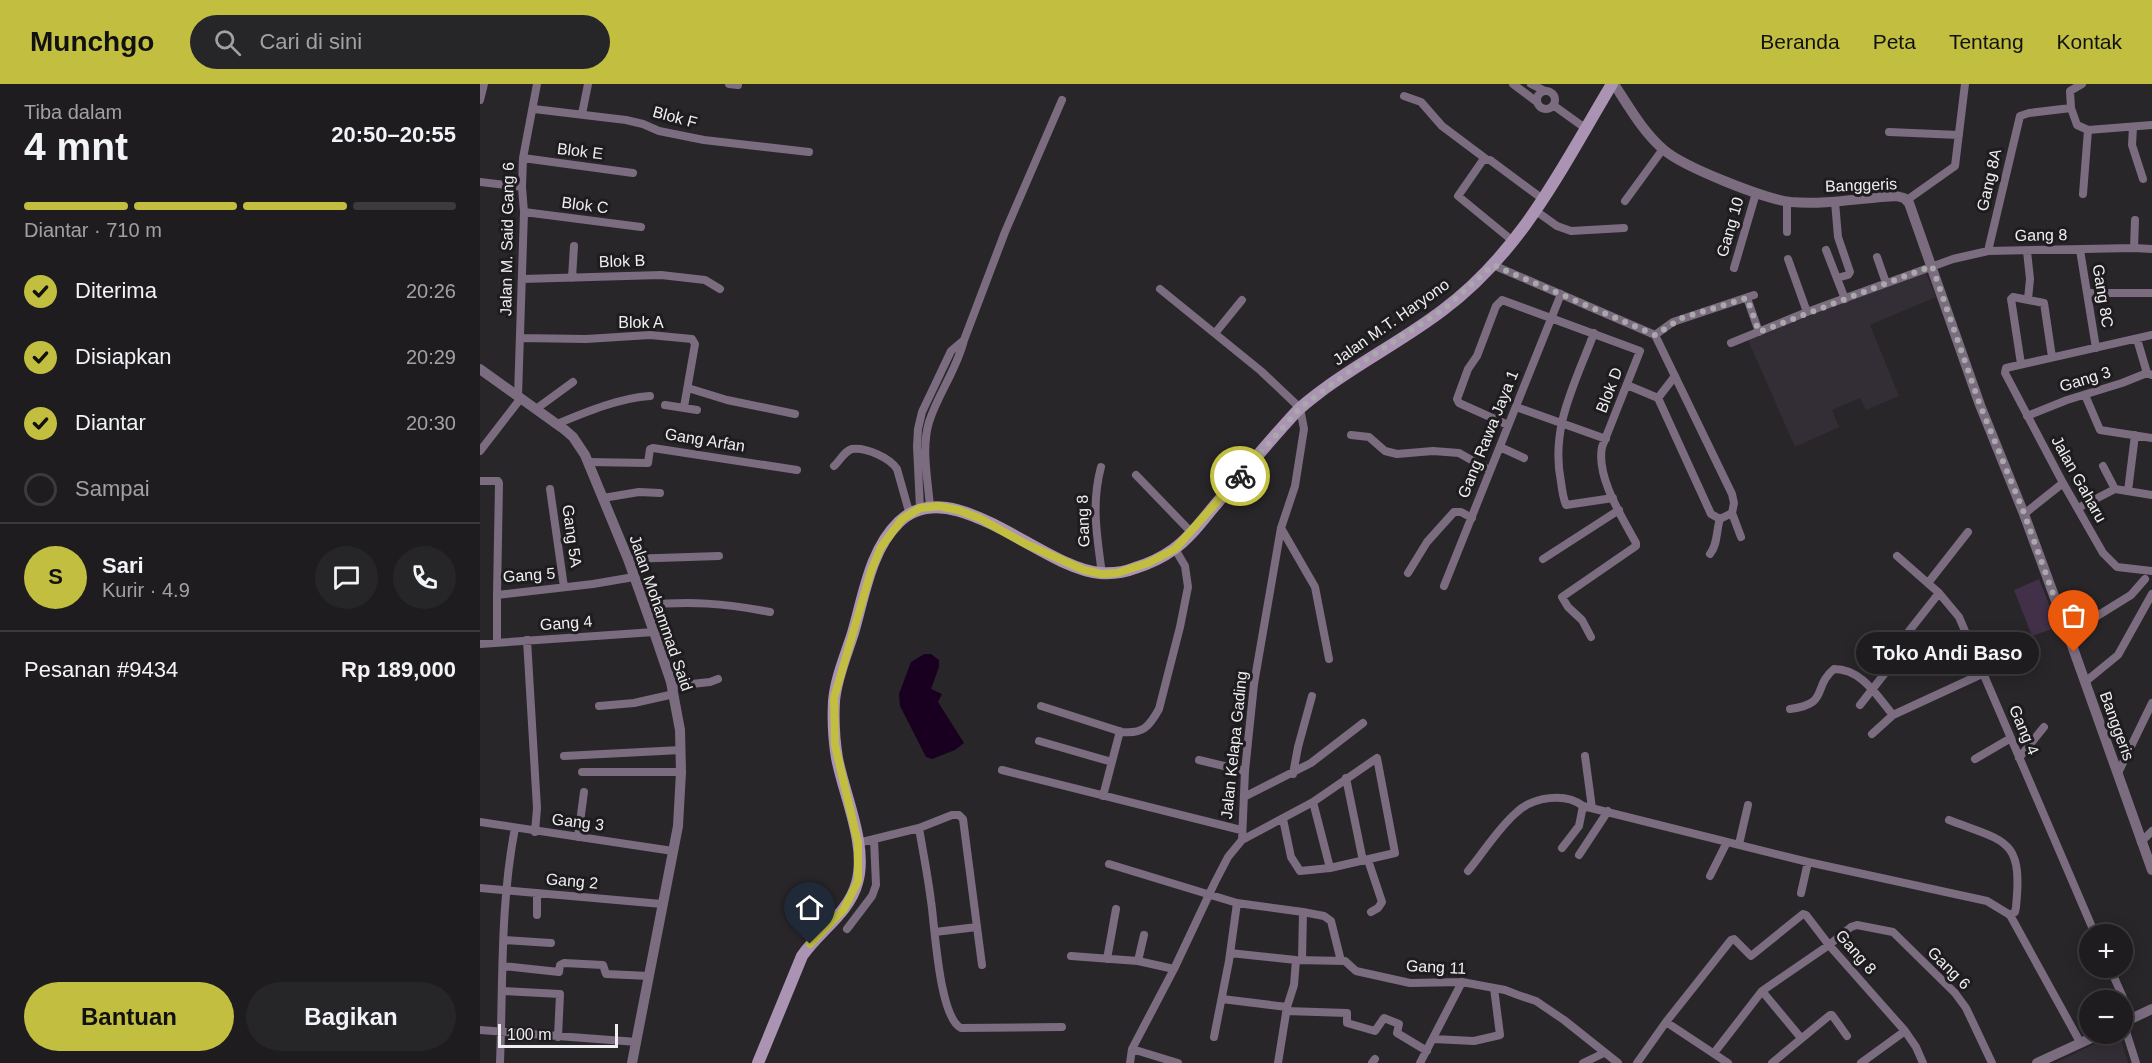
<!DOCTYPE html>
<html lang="id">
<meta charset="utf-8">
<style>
:root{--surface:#1e1c1f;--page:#262528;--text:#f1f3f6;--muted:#a1a1a4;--line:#3c3a3d;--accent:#c1be40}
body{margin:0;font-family:Arial,sans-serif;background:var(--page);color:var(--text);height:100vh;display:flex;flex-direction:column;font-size:22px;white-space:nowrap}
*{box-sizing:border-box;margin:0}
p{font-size:20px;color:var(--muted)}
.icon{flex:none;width:33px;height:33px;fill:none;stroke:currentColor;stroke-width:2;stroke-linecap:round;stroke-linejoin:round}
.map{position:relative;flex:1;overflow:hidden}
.panel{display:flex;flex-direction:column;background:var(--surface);width:480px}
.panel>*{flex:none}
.tools{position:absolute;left:1599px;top:840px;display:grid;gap:12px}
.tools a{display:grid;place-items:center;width:54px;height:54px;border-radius:50%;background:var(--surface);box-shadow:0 3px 15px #0003,0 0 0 2px var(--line);font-size:30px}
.scale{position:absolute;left:18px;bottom:15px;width:120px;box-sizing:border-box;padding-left:6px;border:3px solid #efeef0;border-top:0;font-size:16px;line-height:21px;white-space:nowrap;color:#efeef0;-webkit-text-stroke:4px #1e1c1f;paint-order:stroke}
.pin{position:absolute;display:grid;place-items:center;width:51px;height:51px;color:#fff;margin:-62px -26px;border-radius:50% 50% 50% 0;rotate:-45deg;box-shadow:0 0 6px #0007}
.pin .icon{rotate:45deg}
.courier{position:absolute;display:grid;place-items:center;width:60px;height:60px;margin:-30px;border:4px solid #c1be40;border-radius:50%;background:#fff;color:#222;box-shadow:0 2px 8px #0007}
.bubble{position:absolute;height:42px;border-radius:21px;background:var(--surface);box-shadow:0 3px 15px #0003,0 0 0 2px var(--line);font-size:20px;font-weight:800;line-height:42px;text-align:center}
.summary em{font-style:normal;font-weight:800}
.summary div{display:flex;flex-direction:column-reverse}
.summary{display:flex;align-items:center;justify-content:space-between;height:102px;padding:0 24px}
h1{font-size:39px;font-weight:800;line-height:45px}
.bar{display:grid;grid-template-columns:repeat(4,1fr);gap:9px 6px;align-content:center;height:72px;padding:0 24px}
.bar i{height:8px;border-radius:4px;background:var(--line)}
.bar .selected{background:var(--accent)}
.bar p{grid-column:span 4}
.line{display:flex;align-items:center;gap:15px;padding:0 24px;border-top:2px solid var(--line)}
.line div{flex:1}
.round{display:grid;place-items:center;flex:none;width:63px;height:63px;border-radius:32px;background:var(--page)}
ol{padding:0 24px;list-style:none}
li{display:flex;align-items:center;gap:18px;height:66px}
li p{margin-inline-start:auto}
li .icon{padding:6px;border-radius:50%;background:var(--accent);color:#111;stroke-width:4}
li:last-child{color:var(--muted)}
li i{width:33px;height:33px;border:3px solid var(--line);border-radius:50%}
.cta{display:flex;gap:12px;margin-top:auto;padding:12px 24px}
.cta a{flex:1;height:69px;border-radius:36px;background:var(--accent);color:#111;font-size:24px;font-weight:800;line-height:69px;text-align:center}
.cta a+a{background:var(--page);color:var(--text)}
header{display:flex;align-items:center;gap:36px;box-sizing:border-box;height:84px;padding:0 30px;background:var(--accent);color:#111}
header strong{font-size:28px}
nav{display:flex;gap:33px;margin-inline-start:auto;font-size:21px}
.search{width:420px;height:54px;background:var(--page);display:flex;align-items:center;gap:15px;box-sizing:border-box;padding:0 21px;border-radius:33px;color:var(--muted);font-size:22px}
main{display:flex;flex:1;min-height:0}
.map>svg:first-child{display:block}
.built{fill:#332e35}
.green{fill:#413047}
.water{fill:#190021}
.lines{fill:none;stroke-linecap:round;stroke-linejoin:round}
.minor{stroke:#7b6c80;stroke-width:8}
.tertiary{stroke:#7b6c80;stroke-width:10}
.secondary{stroke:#ab94b3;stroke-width:12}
.done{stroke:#a9a8aa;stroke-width:6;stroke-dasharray:0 10.8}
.route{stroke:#c1be40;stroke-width:8}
.labels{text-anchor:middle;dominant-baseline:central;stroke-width:6;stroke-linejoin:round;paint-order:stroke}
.street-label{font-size:16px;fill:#efeef0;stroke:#1e1c1f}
</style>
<header>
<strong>Munchgo</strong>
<div class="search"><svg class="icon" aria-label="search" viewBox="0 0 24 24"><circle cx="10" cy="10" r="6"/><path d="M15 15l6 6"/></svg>Cari di sini</div>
<nav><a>Beranda</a><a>Peta</a><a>Tentang</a><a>Kontak</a></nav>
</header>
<main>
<section class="panel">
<div class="summary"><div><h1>4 mnt</h1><p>Tiba dalam</p></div><em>20:50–20:55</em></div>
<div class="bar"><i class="selected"></i><i class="selected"></i><i class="selected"></i><i></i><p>Diantar · 710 m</p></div>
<ol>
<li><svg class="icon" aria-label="check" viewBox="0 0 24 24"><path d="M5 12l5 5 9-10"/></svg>Diterima<p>20:26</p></li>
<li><svg class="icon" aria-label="check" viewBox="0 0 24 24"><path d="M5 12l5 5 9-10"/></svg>Disiapkan<p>20:29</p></li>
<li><svg class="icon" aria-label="check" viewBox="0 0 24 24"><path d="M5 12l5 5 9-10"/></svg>Diantar<p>20:30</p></li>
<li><i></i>Sampai</li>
</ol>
<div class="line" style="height:108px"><b class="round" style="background:var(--accent);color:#111">S</b><div><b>Sari</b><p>Kurir · 4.9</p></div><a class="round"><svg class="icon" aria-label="chat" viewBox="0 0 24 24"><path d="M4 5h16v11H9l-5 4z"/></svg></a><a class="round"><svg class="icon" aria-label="phone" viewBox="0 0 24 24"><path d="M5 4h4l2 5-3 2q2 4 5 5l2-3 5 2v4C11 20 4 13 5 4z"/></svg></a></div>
<div class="line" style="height:78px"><div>Pesanan #9434</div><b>Rp 189,000</b></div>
<div class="cta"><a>Bantuan</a><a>Bagikan</a></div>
</section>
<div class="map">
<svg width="1672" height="979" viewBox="0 0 1672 979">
<rect width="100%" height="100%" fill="#282629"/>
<!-- built -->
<path class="built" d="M 1445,187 L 1456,213 L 1390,241 L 1419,312 L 1386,326 L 1380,314 L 1352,326 L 1359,343 L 1315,363 L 1268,256 Z
M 1635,950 L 1639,950 L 1648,979 L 1575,979 Z"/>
<!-- green -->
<path class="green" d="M 1559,495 L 1578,543 L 1552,552 L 1534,506 Z"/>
<!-- water -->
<path class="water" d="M 444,570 L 451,570 L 459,576 L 459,583 L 451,605 L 462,610 L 458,618 L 484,659 L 475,666 L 452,675 L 446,673 L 420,622 L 419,610 L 431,578 Z"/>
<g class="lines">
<!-- minor -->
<path class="minor" d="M 249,0 L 258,1
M 1033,0 L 1057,18
M 1051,0 L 1065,7
M1057 16a9 9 0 1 1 18 0a9 9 0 1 1-18 0Z
M 924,12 L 941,18 L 962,42 L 1006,75
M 0,16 L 4,0
M 1073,21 L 1105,44
M 1591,24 L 1590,7 L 1602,0
M 54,25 L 146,36 L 163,40 L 179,47 L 224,56 L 329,68
M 102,30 L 108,0
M 1653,43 L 1652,61 L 1663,95
M 1409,48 L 1479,51
M 43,74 L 153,89
M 0,98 L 42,103
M 1603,110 L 1608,46
M 1427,116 L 1475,82 L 1485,0
M 1145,117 L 1183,65
M 1355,118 L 1358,153 L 1370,188 L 1368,191 L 1357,194
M 1056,127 L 1077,142 L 1091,147 L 1144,144
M 44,128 L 161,143
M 1307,148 L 1307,117
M 1034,158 L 978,112 L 1003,76 L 1010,76 L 1064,116
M 1654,164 L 1655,136
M 1346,166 L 1365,215
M 1600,166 L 1616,264
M 1508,167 L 1540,32 L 1549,29 L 1591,24 L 1597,41 L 1608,46 L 1672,41
M 1547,167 L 1550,195 L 1548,215
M 1397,173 L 1406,199
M 1308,175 L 1327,228
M 1013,181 L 1175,251 L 1252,410 L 1254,419 L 1252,429 L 1240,435 L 1231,430 L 1178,314 L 1147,301
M 1254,184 L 1276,109
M 92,194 L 94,162
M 42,195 L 181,191 L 225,196 L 240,205
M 1607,209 L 1672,209
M 1267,214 L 1279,248
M 736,248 L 762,216
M 1114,249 C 1095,300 1070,343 1081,398 C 1082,406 1083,414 1086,421 L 1133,414
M 1175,251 L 1193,238 L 1274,211
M 1672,251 L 1526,284 L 1525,289 L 1583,399 L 1623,469 L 1637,483 L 1672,487
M 40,254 L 106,255 L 170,251 L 212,255 L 215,260 L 204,323
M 1657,255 L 1667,289
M 1251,259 L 1327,228 L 1473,175 L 1508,167 L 1654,164 L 1672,165
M 1541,280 L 1532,221 L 1531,215 L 1533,213 L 1564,219 L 1572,273
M 208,304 L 247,316 L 315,330
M 1605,311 L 1620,346 L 1672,354
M 38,312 L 44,128 L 42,103 L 43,74 L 57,0
M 1178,314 L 1195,292
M 185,321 L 217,326
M 1036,323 L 1126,355
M 56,325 L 93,298
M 1547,332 L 1587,316 L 1642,299 L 1667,289 L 1672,291
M 77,340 C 106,328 139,314 170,312
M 1028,341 L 979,319 L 977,315 L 988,285 L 997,272 L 1016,222 L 1022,216 L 1160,267 L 1122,363 C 1116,393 1142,433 1156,459 L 1156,462 L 1082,513 L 1088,523 L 1102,536 L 1111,553
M 871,351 L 889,353 L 905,367 L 917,370 L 953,367 L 979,369 L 1009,386
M 1020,363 L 1044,374
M 0,367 L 41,314
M 108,378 L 168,379 L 170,365 L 173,364 L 317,386
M 354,382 C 360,377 364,367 372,365 C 386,363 410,374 417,385 L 430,431
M 1623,382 L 1635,405
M 621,383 C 611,420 617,452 622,490
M 656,391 L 711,448
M 0,397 L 18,397 L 19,399 L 17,511 L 113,500 L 154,493
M 70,405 L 84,503
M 1648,407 L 1655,351
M 123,414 L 159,408 L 180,409
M 450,423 C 448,396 441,365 449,338 C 458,310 477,285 484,256 L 525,148 L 582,16
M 440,424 L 437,362 L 438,345 L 442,328 L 471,267 L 484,256
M 1598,424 L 1635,405 L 1672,411
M 1252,429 L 1261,453
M 1544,430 L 1583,399
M 801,444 L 835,503 L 849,575
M 1230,470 C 1238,460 1236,447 1240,435
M 1417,472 L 1459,509 L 1479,533 L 1615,850
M 148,475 L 239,472
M 1063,475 L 1139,426
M 928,489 L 947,458 L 974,428 L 981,428 L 992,434
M 1448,499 L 1488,448
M 964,502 L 1081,210
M 164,521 C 212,517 243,519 290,528
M 1588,550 L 1651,511 L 1665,495
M 47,556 L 57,724 L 55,748
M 17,558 L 17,511
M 0,560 L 174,548
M 1605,598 L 1638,571 L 1672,510
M 193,602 L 230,598 L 238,595
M 1380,621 L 1409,584 L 1422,556 L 1459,509
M 119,622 L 154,619 L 194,610
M 561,622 L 642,648 C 663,650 669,643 679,625 L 700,543 L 708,503 L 705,482 L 695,465
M 1310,625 C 1350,620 1332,603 1354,585 C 1382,585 1397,612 1413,631
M 1392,650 L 1413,631 L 1504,589
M 559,657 L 632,678
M 84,672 L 201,666
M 1105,672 L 1112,724
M 1539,674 L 1564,643
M 1495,675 L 1531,654
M 719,676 L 765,687
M 522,686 L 761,746
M 102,688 L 201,688
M 1638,689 L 1672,619
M 813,690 L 818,663 L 832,612
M 866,694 L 883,777
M 623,712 L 640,647
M 764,713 L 831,679 L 883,639
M 833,718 L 850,784
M 1469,736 C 1526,758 1543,754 1536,823 L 1535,828 L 1530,831
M 0,738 L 193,767
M 439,744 L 472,731 L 479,731 L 483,735 L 497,843
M 98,753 L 104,708
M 762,756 L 833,718 L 897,674 L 915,769 L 850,784 L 820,787 L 811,773 L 803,735
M 1661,758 L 1672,747
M 378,759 L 439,744 C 443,768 448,793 451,817 C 455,843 459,933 481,944 L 582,943
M 1259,760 L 1268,721
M 1082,764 L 1099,742 L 1103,722
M 1099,771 L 1128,727
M 888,776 L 902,818 L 898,824 L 891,828
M 629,780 L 757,819 L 749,877 L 734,953
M 988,787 C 1004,768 1018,744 1037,728 C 1053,713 1085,708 1103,722 L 1328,778 L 1507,817 L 1530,831 L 1600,958
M 1230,792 L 1247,758
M 0,804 L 182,820
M 1321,809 L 1328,778
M 757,819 L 823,828 L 822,876
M 823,828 L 844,832 L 851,837 L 861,877
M 57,831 L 57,809
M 367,845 L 392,812 L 396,801 L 394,755
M 455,848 L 497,843 L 502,881
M 24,856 L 71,859
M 750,869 L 816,876 L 865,877 L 876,887 L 930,899 L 982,898 L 1025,906 L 1038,911 L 1056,917 L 1084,936 L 1138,979
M 591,872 L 658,877 L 694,885
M 627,875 L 636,825
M 658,877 L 664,851
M 24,882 L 79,888 L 80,881 L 84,879 L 123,881 L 126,890 L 169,892
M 1630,884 L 1652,934
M 23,907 L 80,910 L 78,953
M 1282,907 L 1321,954
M 742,915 L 807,923
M 806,927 L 867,929 L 867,939 L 895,947 L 904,934 L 919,940 L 917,949 L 947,967
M 1186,938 L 1248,979
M 1643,938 L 1656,979
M 0,946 L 157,958
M 953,955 L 994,957 L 1020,951 L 1014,904
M 652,965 L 698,979
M 1234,969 L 1282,907 L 1349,861 L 1371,843 L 1377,841 L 1413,848 L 1475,909 L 1486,924 L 1512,979
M 20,979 C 23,901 20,821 35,744
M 650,979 L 652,965 L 694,885 L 735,798 L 748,773 L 762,756 L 765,687 L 774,600 L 801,444 L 815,402 L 824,345 L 820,324 L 781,287 L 680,205
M 798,979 L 807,923 L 814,901 L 816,876
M 892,979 L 895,975
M 940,979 L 982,898
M 1103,979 L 1124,969
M 1157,979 L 1186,938 L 1251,856 L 1254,855 L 1271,872 L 1323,830 L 1326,831 L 1349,861 L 1425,947 L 1436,963 L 1443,979
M 1292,979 L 1350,931 L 1352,931 L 1367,952
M 1381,979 L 1425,947"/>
<!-- tertiary -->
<path class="tertiary" d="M 1134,0 C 1149,23 1163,48 1184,66 C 1204,83 1284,115 1311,118 C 1346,121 1381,114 1416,112 L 1424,114 L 1429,119 L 1500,321 L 1544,430 L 1588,550 L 1672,786
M 0,285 L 85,346 L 93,353 L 105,371 L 148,475 L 174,548 L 191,598 L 200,646 L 201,688 L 198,742 L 152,979
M 1642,939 L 1672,925
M 1557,979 L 1620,950"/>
<!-- secondary -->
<path class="secondary" d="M 278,979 L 322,872 C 339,847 369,829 377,799 C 388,762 364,711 357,674 C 354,656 353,636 354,617 C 356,594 366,571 373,549 C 384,512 390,466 419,438 C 472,387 561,484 620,489 C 632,490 645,488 655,484 C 668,480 683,473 694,465 C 710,454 724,434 737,419 C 764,388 789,357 817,327 C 825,319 835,312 844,305 C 882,277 925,255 963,226 C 1043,166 1082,83 1132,0"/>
</g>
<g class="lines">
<!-- done -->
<path class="done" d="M 760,392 L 820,324 L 878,281 L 964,225 L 1013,181 L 1175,251 L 1202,234 L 1267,214 L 1279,248 L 1452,182 L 1500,321 L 1544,429 L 1594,568"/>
<!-- route -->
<path class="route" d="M 330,860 L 364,825 L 378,797 L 378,759 L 355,661 L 354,614 L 391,487 L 401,463 L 422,435 L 440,424 L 459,422 L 478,426 L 499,434 L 546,460 L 604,486 L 622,490 L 637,489 L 668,479 L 695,465 L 760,392"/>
</g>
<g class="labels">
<!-- street labels -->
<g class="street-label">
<text transform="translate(195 33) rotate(15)">Blok F</text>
<text transform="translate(100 67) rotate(7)">Blok E</text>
<text transform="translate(1509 96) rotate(-77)">Gang 8A</text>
<text transform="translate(1381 101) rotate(-2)">Banggeris</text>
<text transform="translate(105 121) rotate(7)">Blok C</text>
<text transform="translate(1250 143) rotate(-74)">Gang 10</text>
<text transform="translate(1561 151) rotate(-1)">Gang 8</text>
<text transform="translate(27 155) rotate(-89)">Jalan M. Said Gang 6</text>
<text transform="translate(142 177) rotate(-2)">Blok B</text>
<text transform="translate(1623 212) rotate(81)">Gang 8C</text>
<text x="161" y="238">Blok A</text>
<text transform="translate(911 238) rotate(-35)">Jalan M.T. Haryono</text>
<text transform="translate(1605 295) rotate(-17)">Gang 3</text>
<text transform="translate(1129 306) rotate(-69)">Blok D</text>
<text transform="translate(1008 350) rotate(-68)">Gang Rawa Jaya 1</text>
<text transform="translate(225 356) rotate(9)">Gang Arfan</text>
<text transform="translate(1599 395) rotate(61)">Jalan Gaharu</text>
<text transform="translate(603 437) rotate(-92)">Gang 8</text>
<text transform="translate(92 452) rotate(82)">Gang 5A</text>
<text transform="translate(49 491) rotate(-4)">Gang 5</text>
<text transform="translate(181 529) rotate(71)">Jalan Mohammad Said</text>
<text transform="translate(86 539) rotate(-4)">Gang 4</text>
<text transform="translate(1637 642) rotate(70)">Banggeris</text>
<text transform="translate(1544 646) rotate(67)">Gang 4</text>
<text transform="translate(754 661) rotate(-84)">Jalan Kelapa Gading</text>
<text transform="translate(98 738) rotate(7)">Gang 3</text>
<text transform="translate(92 797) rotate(5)">Gang 2</text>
<text transform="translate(1376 868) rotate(49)">Gang 8</text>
<text transform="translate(956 883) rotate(3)">Gang 11</text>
<text transform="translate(1469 884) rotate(45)">Gang 6</text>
</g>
</g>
</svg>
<div class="tools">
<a>+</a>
<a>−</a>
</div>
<div class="scale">100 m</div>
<div class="pin" style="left:1594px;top:568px;background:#ea580c"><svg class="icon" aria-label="bag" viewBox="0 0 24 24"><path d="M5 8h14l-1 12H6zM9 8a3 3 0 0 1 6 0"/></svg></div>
<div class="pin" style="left:330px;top:860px;background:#1f2937"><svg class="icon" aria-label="home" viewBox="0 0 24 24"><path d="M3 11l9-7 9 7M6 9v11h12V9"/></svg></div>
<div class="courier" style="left:760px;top:392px"><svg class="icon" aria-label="bike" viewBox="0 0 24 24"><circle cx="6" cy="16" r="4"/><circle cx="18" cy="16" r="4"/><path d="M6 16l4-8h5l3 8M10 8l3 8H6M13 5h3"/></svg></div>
<div class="bubble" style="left:1376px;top:548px;width:183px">Toko Andi Baso</div>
</div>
</main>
